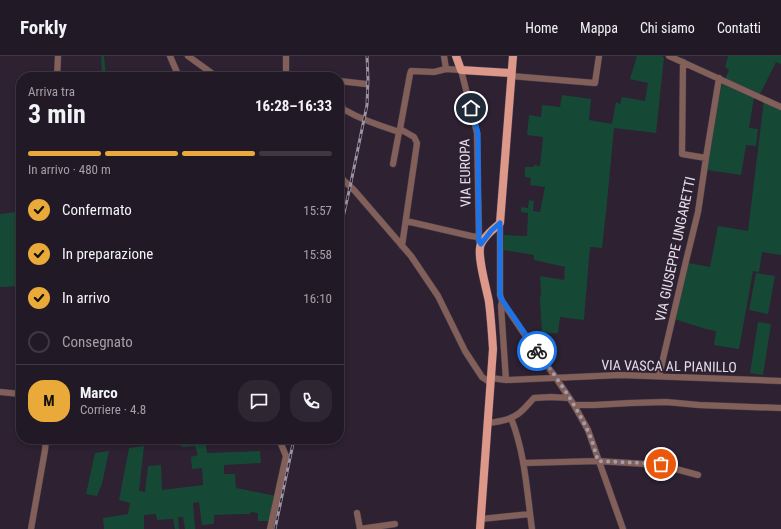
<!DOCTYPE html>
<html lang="it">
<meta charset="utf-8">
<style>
:root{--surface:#221926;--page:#2e2632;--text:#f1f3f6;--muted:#a2a0a7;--line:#3f3843;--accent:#eaaa39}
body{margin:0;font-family:"Roboto Condensed",sans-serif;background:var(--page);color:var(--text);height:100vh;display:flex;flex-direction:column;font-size:15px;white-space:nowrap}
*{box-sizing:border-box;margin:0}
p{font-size:13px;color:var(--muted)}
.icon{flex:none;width:22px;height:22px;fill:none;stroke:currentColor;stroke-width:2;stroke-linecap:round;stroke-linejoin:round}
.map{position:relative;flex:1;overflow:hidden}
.sheet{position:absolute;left:16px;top:16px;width:328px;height:372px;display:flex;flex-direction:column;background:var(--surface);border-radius:16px;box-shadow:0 2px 6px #0003,0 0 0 1px var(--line)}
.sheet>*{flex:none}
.pin{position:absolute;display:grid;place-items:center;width:34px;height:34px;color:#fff;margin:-17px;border:2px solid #fff;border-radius:50%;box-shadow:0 1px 4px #0007}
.courier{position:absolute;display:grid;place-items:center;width:40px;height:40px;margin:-20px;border:3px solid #1a73e8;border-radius:50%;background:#fff;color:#222;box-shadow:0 1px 5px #0007}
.overview em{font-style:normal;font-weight:700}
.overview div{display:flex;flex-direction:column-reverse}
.overview{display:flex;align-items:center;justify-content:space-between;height:68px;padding:0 12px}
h1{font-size:26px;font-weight:700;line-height:30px}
.bar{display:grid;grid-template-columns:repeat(4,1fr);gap:6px 4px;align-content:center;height:48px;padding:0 12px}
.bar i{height:5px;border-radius:3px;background:var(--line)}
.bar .selected{background:var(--accent)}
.bar p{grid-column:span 4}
.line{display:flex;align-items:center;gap:10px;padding:0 12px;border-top:1px solid var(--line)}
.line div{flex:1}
.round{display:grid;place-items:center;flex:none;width:42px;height:42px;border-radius:16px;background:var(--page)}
ol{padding:0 12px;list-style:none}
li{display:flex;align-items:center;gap:12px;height:44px}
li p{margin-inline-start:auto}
li .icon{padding:4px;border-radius:50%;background:var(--accent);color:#111;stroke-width:4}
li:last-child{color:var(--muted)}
li i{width:22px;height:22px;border:2px solid var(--line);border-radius:50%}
header{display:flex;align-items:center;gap:24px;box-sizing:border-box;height:56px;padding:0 20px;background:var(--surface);border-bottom:1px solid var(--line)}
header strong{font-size:19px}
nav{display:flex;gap:22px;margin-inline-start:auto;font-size:14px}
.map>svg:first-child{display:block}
.green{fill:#164935}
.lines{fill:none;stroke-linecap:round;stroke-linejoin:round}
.minor-casing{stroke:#4a3f4f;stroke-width:7}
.major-casing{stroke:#4a3f4f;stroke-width:9}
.minor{stroke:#826059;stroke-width:6}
.major{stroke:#de988a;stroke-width:8}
.rail-casing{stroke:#9d94a1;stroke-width:3}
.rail{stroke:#2d2132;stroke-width:1.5;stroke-dasharray:4.5;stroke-linecap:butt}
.done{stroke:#a59ca9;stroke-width:4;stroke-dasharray:0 7.2}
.route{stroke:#1a73e8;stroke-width:5}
.labels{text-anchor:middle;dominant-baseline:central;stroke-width:3.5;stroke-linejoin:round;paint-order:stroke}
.street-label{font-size:14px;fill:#e5dee9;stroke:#2d2132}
</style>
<header>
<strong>Forkly</strong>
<nav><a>Home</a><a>Mappa</a><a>Chi siamo</a><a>Contatti</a></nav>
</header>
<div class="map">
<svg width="781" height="473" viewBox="0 0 781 473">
<rect width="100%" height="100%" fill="#2d2132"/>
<!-- green -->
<path class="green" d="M 101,0 L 104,0 L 106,21 L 102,21 Z
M 637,0 L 661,0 L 664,1 L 656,77 L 614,72 L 607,146 L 602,192 L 590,191 L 584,263 L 583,264 L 560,261 L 558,277 L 542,277 L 540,243 L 541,238 L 540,220 L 564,224 L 565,211 L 534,204 L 534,199 L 503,194 L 504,179 L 527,180 L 528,157 L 521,156 L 521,151 L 528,152 L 529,144 L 534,145 L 533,155 L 540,156 L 545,131 L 530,129 L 531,122 L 525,121 L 525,111 L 534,111 L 534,109 L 540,110 L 543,81 L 527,79 L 529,59 L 541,61 L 542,49 L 560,51 L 562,39 L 591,43 L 589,64 L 612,68 L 616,46 L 620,48 L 622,41 L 645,45 L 648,27 L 630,23 Z
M 728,0 L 781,0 L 781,8 L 776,6 L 760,38 L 725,23 L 729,14 L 725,11 Z
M 722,26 L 754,41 L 749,72 L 758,73 L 756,90 L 746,89 L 741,119 L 707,114 Z
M 764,44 L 781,53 L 781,199 L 762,196 L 759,216 L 753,215 L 739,293 L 714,289 L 716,275 L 706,273 L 674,263 L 688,207 L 710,211 L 718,170 L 748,175 Z
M 17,156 L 17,169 L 21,169 L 21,230 L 0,231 L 0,158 Z
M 756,217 L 775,220 L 768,258 L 749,254 Z
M 758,266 L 771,268 L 763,319 L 750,317 Z
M 159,383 L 205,383 L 207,397 L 260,395 L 261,407 L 224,409 L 224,418 L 235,418 L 236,432 L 276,440 L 271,465 L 258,465 L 258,457 L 251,456 L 250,458 L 243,458 L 214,459 L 214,468 L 202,469 L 199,446 L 193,447 L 195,473 L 185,473 L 183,461 L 178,461 L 179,473 L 175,473 L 173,463 L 157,464 L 156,458 L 144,459 L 144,473 L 104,473 L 103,462 L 128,458 L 130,447 L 119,444 L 129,392 L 144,390 L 139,435 L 145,436 L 148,410 L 161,409 L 162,434 L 203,429 L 202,412 L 192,413 L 191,401 L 198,399 L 195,390 L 181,391 L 179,384 L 159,387 Z
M 109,395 L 102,428 L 97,440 L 86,438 L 95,397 Z"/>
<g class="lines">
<defs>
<path id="minor" d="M 170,0 L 179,21
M 188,0 L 217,21
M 444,0 L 446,13
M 669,0 L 781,51
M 683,6 L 682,98 L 706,102
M 511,20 L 595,27 L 599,0
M 57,21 L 58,0
M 286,21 L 286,0
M 339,25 L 366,28
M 339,40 L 343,53 C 362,64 378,69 399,76
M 393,108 L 399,76 L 400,73
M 339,120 L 354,134 L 411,200 L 438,240 L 465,295 L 482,321 L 488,325 L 491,326
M 406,165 L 471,180 L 478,181
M 500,167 L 500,239 L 502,245 L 527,282 L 556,322 L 574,349 L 588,374 L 623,473
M 402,190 L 417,87 L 414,81 L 400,73 L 410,18 L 411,15 L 434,16 L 446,13 L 461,14 L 477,77 L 479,185 L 481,188
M 502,245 L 501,250 L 506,324
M 659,320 L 686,205 L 698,156 L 706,102 L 719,22
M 491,322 L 506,324 L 620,319 L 781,325
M 0,336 L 21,338
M 574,349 L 594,349 L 631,347 L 666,346 L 699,349 L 781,352
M 511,362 C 525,397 527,436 532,473
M 488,367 C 498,366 510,364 518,358 C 524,354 529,347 534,342 L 551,341 L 569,342
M 523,407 L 598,405 L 661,409 L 698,419
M 357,457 L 360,473
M 481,463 L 530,458
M 31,473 L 45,394 L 46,383
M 270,473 L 286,400 L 279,383
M 360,473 L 395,468"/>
<path id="major" d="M 456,0 L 461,14 L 511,17
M 480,473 L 493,293 C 492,277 491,262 489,246 C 487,234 476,198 481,188 C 485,179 494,173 500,167 L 513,0"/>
</defs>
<!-- minor casing -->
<use href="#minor" class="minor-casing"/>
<!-- major casing -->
<use href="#major" class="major-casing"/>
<!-- minor -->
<use href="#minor" class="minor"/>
<!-- major -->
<use href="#major" class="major"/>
<defs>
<path id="rail" d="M 339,179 L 350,131 L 367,49 L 368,23 L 367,0
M 275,473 L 294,383"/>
</defs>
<!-- rail casing -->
<use href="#rail" class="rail-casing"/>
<!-- rail -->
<use href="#rail" class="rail"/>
</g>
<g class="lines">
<!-- done -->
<path class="done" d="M 537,295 C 555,319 574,346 587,373 C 592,383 595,395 598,405 L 661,408"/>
<!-- route -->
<path class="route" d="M 471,52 L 478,77 L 479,185 L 481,188 L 491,175 L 500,167 L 500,240 L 502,244 L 537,295"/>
</g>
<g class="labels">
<!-- street labels -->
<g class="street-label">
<text transform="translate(465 117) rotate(-91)">VIA EUROPA</text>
<text transform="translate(675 193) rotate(-78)">VIA GIUSEPPE UNGARETTI</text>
<text transform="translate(669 310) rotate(1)">VIA VASCA AL PIANILLO</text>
</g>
</g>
</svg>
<div class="pin" style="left:661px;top:408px;background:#ea580c"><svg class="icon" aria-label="bag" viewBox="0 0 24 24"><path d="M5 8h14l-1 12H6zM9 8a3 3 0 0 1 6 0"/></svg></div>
<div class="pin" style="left:471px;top:52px;background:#1f2937"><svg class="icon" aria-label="home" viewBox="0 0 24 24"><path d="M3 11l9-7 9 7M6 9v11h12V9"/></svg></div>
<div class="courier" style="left:537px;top:295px"><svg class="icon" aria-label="bike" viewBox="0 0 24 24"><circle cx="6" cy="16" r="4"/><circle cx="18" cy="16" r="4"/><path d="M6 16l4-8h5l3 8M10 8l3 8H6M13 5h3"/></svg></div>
<section class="sheet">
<div class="overview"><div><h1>3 min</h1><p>Arriva tra</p></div><em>16:28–16:33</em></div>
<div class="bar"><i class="selected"></i><i class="selected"></i><i class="selected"></i><i></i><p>In arrivo · 480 m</p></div>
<ol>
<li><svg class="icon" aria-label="check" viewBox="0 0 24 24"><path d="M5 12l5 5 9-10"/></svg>Confermato<p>15:57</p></li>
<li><svg class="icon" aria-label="check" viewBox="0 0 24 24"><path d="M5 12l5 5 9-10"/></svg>In preparazione<p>15:58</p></li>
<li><svg class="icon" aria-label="check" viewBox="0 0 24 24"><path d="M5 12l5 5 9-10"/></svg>In arrivo<p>16:10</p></li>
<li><i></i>Consegnato</li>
</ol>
<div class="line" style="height:72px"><b class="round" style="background:var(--accent);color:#111">M</b><div><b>Marco</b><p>Corriere · 4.8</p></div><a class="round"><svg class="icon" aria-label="chat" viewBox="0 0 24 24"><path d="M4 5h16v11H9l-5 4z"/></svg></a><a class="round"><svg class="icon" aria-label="phone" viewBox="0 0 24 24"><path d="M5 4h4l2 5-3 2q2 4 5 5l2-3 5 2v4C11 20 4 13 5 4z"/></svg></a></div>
</section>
</div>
